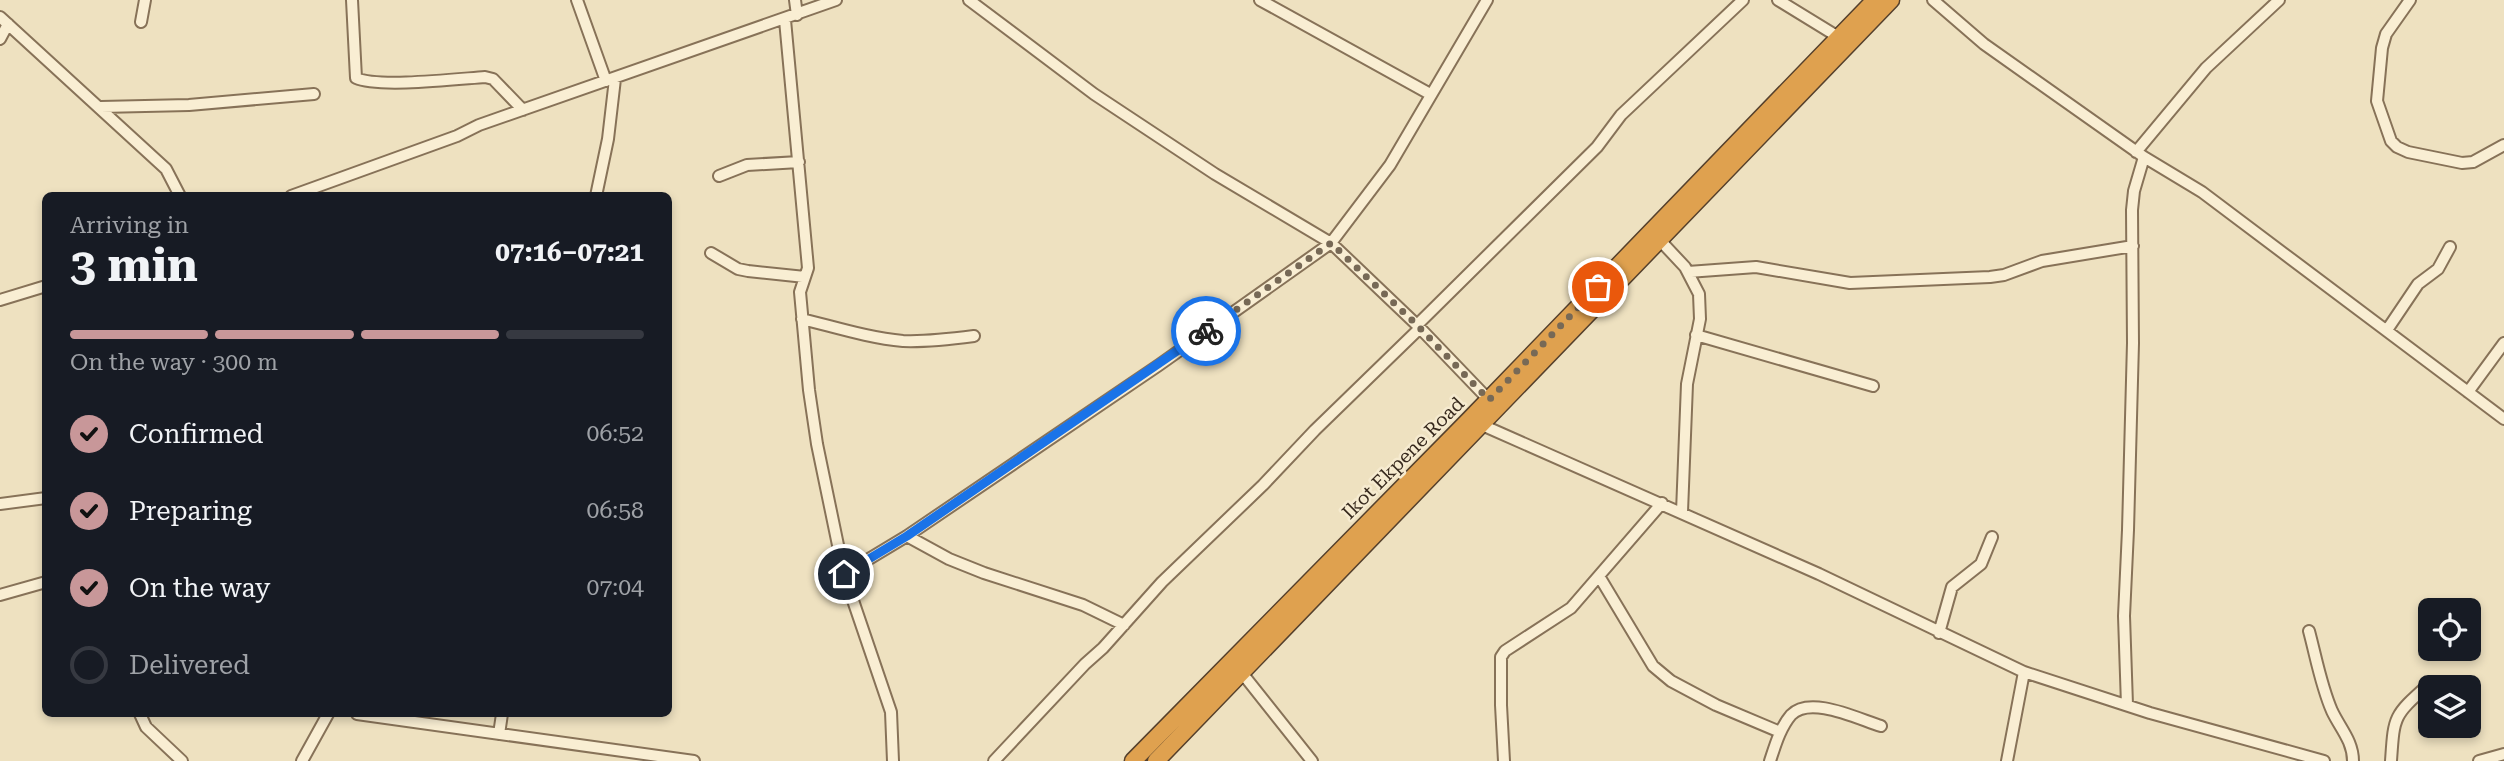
<!DOCTYPE html>
<meta charset="utf-8">
<style>
:root{--surface:#171b24;--page:#242831;--text:#f1f3f6;--muted:#9ea1a6;--line:#363941;--accent:#c89799}
body{margin:0;font-family:"Roboto Serif",serif;background:var(--page);color:var(--text);height:100vh;display:flex;flex-direction:column;font-size:26px;white-space:nowrap}
*{box-sizing:border-box;margin:0}
p{font-size:23px;color:var(--muted)}
.icon{flex:none;width:38px;height:38px;fill:none;stroke:currentColor;stroke-width:2;stroke-linecap:round;stroke-linejoin:round}
.map{position:relative;flex:1;overflow:hidden}
.sheet{position:absolute;left:42px;top:192px;width:630px;height:525px;display:flex;flex-direction:column;background:var(--surface);border-radius:10px;box-shadow:0 4px 10px #0003}
.sheet>*{flex:none}
.tools{position:absolute;left:2418px;top:598px;display:grid;gap:14px}
.tools a{display:grid;place-items:center;width:63px;height:63px;border-radius:10px;background:var(--surface);box-shadow:0 4px 10px #0003;font-size:35px}
.pin{position:absolute;display:grid;place-items:center;width:60px;height:60px;color:#fff;margin:-30px;border:4px solid #fff;border-radius:50%;box-shadow:0 2px 7px #0007}
.courier{position:absolute;display:grid;place-items:center;width:70px;height:70px;margin:-35px;border:5px solid #1a73e8;border-radius:50%;background:#fff;color:#222;box-shadow:0 2px 9px #0007}
.head em{font-style:normal;font-weight:700}
.head div{display:flex;flex-direction:column-reverse}
.head{display:flex;align-items:center;justify-content:space-between;height:119px;padding:0 28px}
h1{font-size:46px;font-weight:700;line-height:52px}
.bar{display:grid;grid-template-columns:repeat(4,1fr);gap:10px 7px;align-content:center;height:84px;padding:0 28px}
.bar i{height:9px;border-radius:5px;background:var(--line)}
.bar .on{background:var(--accent)}
.bar p{grid-column:span 4}
ol{padding:0 28px;list-style:none}
li{display:flex;align-items:center;gap:21px;height:77px}
li p{margin-inline-start:auto}
li .icon{padding:7px;border-radius:50%;background:var(--accent);color:#111;stroke-width:4}
li:last-child{color:var(--muted)}
li i{width:38px;height:38px;border:4px solid var(--line);border-radius:50%}
.map>svg:first-child{display:block}
.lines{fill:none;stroke-linecap:round;stroke-linejoin:round}
.minor-casing{stroke:#877258;stroke-width:14}
.highway-casing{stroke:#55402c;stroke-width:19}
.minor{stroke:#f9eed3;stroke-width:10}
.highway{stroke:#dfa14f;stroke-width:16}
.done{stroke:#776956;stroke-width:7;stroke-dasharray:0 12.6}
.route{stroke:#1a73e8;stroke-width:9}
.labels{text-anchor:middle;dominant-baseline:central;stroke-width:5;stroke-linejoin:round;paint-order:stroke}
.street-label{font-size:19px;fill:#37291d;stroke:#f6ebd0}
</style>
<div class="map">
<svg width="2504" height="761" viewBox="0 0 2504 761">
<rect width="100%" height="100%" fill="#eee1c0"/>
<g class="lines">
<defs>
<path id="minor" d="M 352,0 L 356,78 C 378,88 457,79 485,77 L 493,79 L 523,110
M 577,0 L 606,81
M 795,0 L 797,15
M 969,0 L 1094,94 L 1215,174 L 1331,243 L 1417,325 L 1489,400
M 1260,0 L 1430,94
M 1778,0 L 1840,38
M 1933,0 L 1984,44 L 2144,157 L 2202,192 L 2504,419
M 2410,0 L 2386,34 L 2382,48 L 2377,101 L 2391,141 L 2397,147 L 2408,152 L 2462,163 L 2473,162 L 2504,145
M 0,17 L 166,169 L 180,196
M 785,20 L 808,268 L 800,292 L 809,390 L 817,444 L 844,574 L 891,712 L 893,761
M 141,22 L 145,0
M 0,39 L 8,24
M 101,107 L 189,105 L 314,94
M 2136,152 L 2206,68 L 2279,0
M 719,176 L 747,165 L 799,162
M 291,196 L 457,136 L 479,125 L 836,0
M 596,196 L 608,139 L 615,79
M 1655,235 L 1685,267 L 1699,294 L 1700,319 L 1687,384 L 1682,512
M 711,253 L 738,269 L 748,271 L 805,277
M 1688,272 L 1756,267 L 1850,283 L 1990,277 L 2004,275 L 2042,261 L 2133,246
M 0,300 L 46,286
M 802,319 C 835,327 869,338 903,341 C 927,342 951,339 974,336
M 1417,325 L 1597,147 L 1621,115 L 1743,0
M 2387,330 L 2418,284 L 2438,269 L 2450,247
M 1696,335 L 1873,386
M 2468,392 L 2504,343
M 1482,425 L 1819,574 L 2024,672 L 2150,713 L 2324,761
M 0,504 L 46,498
M 907,536 L 949,559 L 984,573 L 1083,605 L 1124,625
M 844,574 L 907,536 L 1159,365 L 1331,243 L 1390,165 L 1487,0
M 1599,576 L 1653,666 L 1671,681 L 1716,705 L 1780,732
M 0,595 L 46,582
M 2309,631 C 2316,657 2321,686 2332,711 C 2340,728 2353,741 2353,761
M 1939,633 L 1952,587 L 1981,564 L 1992,537
M 1242,673 L 1312,761
M 2127,705 L 2124,616 L 2128,530 L 2133,343 L 2132,210 L 2134,191 L 2144,157
M 140,714 L 146,727 L 182,761
M 357,714 L 694,761
M 499,734 L 502,714
M 302,761 L 328,714
M 994,761 L 1085,664 L 1103,648 L 1162,582 L 1263,485 L 1315,430 L 1420,328
M 1504,761 L 1501,705 L 1501,657 L 1505,651 L 1571,608 L 1662,503
M 1770,761 C 1775,746 1780,728 1791,715 C 1810,695 1858,719 1881,726
M 2007,761 L 2024,672
M 2391,761 C 2394,717 2393,716 2427,686
M 2479,761 L 2504,754"/>
<path id="highway" d="M 1133,761 L 1470,419 L 1875,0
M 1156,761 L 1891,0"/>
</defs>
<!-- minor casing -->
<use href="#minor" class="minor-casing"/>
<!-- highway casing -->
<use href="#highway" class="highway-casing"/>
<!-- minor -->
<use href="#minor" class="minor"/>
<!-- highway -->
<use href="#highway" class="highway"/>
</g>
<g class="lines">
<!-- done -->
<path class="done" d="M 1206,331 L 1331,243 L 1417,325 L 1489,400 L 1598,287"/>
<!-- route -->
<path class="route" d="M 844,574 L 907,536 L 1206,331"/>
</g>
<g class="labels">
<!-- street labels -->
<g class="street-label">
<text transform="translate(1403 458) rotate(-45)">Ikot Ekpene Road</text>
</g>
</g>
</svg>
<div class="tools">
<a><svg class="icon" aria-label="locate" viewBox="0 0 24 24"><circle cx="12" cy="12" r="6"/><path d="M12 2v4M12 18v4M2 12h4M18 12h4"/></svg></a>
<a><svg class="icon" aria-label="layers" viewBox="0 0 24 24"><path d="M12 4l9 5-9 5-9-5zM3 14l9 5 9-5"/></svg></a>
</div>
<div class="pin" style="left:1598px;top:287px;background:#ea580c"><svg class="icon" aria-label="bag" viewBox="0 0 24 24"><path d="M5 8h14l-1 12H6zM9 8a3 3 0 0 1 6 0"/></svg></div>
<div class="pin" style="left:844px;top:574px;background:#1f2937"><svg class="icon" aria-label="home" viewBox="0 0 24 24"><path d="M3 11l9-7 9 7M6 9v11h12V9"/></svg></div>
<div class="courier" style="left:1206px;top:331px"><svg class="icon" aria-label="bike" viewBox="0 0 24 24"><circle cx="6" cy="16" r="4"/><circle cx="18" cy="16" r="4"/><path d="M6 16l4-8h5l3 8M10 8l3 8H6M13 5h3"/></svg></div>
<section class="sheet">
<div class="head"><div><h1>3 min</h1><p>Arriving in</p></div><em>07:16–07:21</em></div>
<div class="bar"><i class="on"></i><i class="on"></i><i class="on"></i><i></i><p>On the way · 300 m</p></div>
<ol>
<li><svg class="icon" aria-label="check" viewBox="0 0 24 24"><path d="M5 12l5 5 9-10"/></svg>Confirmed<p>06:52</p></li>
<li><svg class="icon" aria-label="check" viewBox="0 0 24 24"><path d="M5 12l5 5 9-10"/></svg>Preparing<p>06:58</p></li>
<li><svg class="icon" aria-label="check" viewBox="0 0 24 24"><path d="M5 12l5 5 9-10"/></svg>On the way<p>07:04</p></li>
<li><i></i>Delivered</li>
</ol>
</section>
</div>
